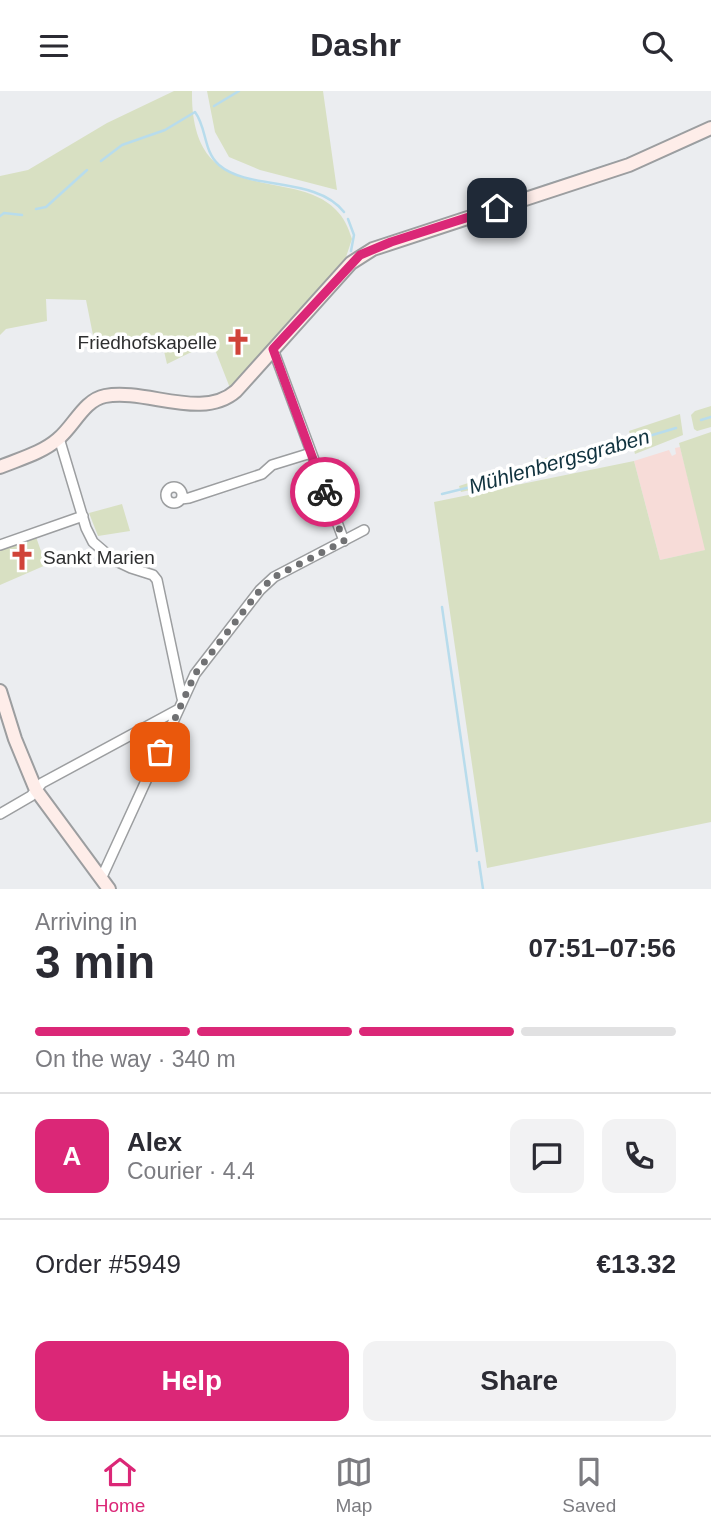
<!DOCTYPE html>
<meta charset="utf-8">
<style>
:root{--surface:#fff;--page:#f2f2f3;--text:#2b2b33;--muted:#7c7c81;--line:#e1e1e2;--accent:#db2777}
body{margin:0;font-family:Helvetica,sans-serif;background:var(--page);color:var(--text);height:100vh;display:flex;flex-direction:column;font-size:26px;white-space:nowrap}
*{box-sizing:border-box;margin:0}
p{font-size:23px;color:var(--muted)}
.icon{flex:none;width:38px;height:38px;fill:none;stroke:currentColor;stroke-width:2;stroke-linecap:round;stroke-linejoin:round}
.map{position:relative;height:798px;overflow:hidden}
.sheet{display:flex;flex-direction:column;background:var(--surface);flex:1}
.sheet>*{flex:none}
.pin{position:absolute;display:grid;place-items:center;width:60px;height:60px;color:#fff;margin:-30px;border-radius:14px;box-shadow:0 4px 10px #0006}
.courier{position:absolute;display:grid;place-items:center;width:70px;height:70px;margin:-35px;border:5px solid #db2777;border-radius:50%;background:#fff;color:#222;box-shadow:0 2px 9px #0007}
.overview em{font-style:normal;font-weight:700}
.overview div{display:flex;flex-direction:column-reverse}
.overview{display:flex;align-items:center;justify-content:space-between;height:119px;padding:0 35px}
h1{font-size:46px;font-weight:700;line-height:52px}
.bar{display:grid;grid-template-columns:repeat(4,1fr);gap:10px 7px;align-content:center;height:84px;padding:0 35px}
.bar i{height:9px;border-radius:5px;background:var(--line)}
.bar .on{background:var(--accent)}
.bar p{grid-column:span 4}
.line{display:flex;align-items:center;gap:18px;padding:0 35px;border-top:2px solid var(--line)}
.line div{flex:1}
.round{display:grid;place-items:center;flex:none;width:74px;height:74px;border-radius:14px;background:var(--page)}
.action{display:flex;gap:14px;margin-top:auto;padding:14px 35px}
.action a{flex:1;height:80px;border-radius:14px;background:var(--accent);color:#fff;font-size:28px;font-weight:700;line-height:80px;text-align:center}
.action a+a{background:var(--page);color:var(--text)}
header{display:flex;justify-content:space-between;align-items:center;height:91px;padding:0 35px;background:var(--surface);font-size:32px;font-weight:700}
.tabs{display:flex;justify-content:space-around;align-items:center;height:98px;border-top:2px solid var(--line);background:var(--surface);font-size:19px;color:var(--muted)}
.tabs a{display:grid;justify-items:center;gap:4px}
.tabs .on{color:var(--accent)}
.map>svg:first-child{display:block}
.industrial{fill:#f7dcd8}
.green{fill:#d8e0c2}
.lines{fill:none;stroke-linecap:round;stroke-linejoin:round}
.stream{stroke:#b8dcec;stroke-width:2.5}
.street-casing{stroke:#9c9ea0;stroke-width:12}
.secondary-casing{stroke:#9c9ea0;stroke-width:16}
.street{stroke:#fff;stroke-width:9}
.secondary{stroke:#feede9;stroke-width:12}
.done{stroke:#707173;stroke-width:7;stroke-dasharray:0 12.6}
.route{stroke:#db2777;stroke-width:9}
.labels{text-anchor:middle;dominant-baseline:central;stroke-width:7;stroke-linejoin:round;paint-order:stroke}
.poi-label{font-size:19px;fill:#2d2e2f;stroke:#fff;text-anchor:end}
.water-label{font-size:21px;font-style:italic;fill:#10323e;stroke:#fff}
</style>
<header><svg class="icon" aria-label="menu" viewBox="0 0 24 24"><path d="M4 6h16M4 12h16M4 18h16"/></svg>Dashr<svg class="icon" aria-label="search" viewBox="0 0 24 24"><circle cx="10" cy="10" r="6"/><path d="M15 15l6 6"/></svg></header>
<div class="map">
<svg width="711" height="798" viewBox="0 0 711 798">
<rect width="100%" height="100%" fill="#ebedf0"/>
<!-- industrial -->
<path class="industrial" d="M 680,356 L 706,459 L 660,469 L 634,370 L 669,359 L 672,365 L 676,363 L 675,357 Z"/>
<!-- green -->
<path class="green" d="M 174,0 L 192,0 C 190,140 327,55 352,148 L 346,166 L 230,297 L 212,251 L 167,273 L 160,243 L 125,250 L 118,244 L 94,249 L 86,209 L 46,208 L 47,230 L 6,238 L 0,244 L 0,85 L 28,79 L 107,32 Z
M 207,0 L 323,0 L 337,99 L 260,79 L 229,66 L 215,41 Z
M 711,315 L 711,336 L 697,340 L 694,338 L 691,324 L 695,320 Z
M 680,323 L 683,344 L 635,363 L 629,340 Z
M 711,341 L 711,731 L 487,777 L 434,411 L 634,370 L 660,469 L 705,459 L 679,352 Z
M 574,358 L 578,376 L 461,401 L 459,395 Z
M 122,413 L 130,440 L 98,445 L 89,422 Z
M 36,446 L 46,474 L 0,494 L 0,458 Z"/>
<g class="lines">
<!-- stream -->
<path class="stream" d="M 214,15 L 239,0
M 101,70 L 122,54 L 165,39 L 195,21 C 207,37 203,60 219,74 C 249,100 316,85 344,121
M 637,77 L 707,46
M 544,95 L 621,70
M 36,118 L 46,116 L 87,79
M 0,125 L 4,122 L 22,124
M 348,128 L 354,144 L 351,160
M 701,329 L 711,326
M 442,403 L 511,386 L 676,337
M 442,516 L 477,760
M 479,771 L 483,798"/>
<defs>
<path id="street" d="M 273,258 L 344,450
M 59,347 L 86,437 L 93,451 L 114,469 L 131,477 L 153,484 L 157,489 L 182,607
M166 404a8 8 0 1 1 16 0a8 8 0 1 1-16 0Z
M 181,408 L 189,407 L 262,383 L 272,374 L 311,362
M 0,454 L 83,425
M 0,723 L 31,705 L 42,692 L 179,618
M 101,788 L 195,583 L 260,499 L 274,486 L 364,439"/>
<path id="secondary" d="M 0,376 C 19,368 42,362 58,348 C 74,335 84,309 105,305 C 146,297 202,330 236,300 L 351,172 L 373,158 L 629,74 L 711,37
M 0,600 L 15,648 L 36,699 L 109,798"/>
</defs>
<!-- street casing -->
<use href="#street" class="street-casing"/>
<!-- secondary casing -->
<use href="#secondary" class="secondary-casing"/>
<!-- street -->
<use href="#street" class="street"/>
<!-- secondary -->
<use href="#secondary" class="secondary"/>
</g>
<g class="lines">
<!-- done -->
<path class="done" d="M 160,661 L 195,583 L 260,499 L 274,486 L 344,450 L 325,401"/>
<!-- route -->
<path class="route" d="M 325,401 L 273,258 L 360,164 L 391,151 L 497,117"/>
</g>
<!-- icons -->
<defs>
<symbol id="church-bare" viewBox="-9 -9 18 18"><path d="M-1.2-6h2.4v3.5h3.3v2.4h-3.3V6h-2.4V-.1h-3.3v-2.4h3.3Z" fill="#d04339" stroke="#fff" stroke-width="2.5" paint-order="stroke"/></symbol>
</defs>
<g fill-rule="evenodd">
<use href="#church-bare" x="219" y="232" width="38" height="38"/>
<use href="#church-bare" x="3" y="447" width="38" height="38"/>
</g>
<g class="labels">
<!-- poi labels -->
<g class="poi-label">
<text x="217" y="251">Friedhofskapelle</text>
<text x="43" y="466" text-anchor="start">Sankt Marien</text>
</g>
<!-- water labels -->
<g class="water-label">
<text transform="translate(559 370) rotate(-16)">Mühlenbergsgraben</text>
</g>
</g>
</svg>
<div class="pin" style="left:160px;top:661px;background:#ea580c"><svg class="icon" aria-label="bag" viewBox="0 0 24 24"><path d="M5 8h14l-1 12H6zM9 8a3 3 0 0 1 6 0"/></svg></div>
<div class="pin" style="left:497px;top:117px;background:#1f2937"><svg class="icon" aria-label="home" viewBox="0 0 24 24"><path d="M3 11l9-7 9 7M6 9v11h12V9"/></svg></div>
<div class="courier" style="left:325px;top:401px"><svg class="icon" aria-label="bike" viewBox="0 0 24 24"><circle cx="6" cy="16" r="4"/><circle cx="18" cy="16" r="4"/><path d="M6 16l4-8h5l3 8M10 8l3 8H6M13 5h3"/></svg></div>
</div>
<section class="sheet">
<div class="overview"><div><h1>3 min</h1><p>Arriving in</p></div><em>07:51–07:56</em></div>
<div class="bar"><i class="on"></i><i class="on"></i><i class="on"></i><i></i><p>On the way · 340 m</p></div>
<div class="line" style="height:126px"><b class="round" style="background:var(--accent);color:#fff">A</b><div><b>Alex</b><p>Courier · 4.4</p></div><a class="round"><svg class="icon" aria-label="chat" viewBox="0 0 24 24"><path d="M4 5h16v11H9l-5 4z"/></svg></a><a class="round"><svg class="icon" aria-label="phone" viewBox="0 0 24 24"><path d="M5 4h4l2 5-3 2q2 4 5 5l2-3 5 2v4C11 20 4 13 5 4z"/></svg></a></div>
<div class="line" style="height:91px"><div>Order #5949</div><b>€13.32</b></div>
<div class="action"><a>Help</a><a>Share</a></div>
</section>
<nav class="tabs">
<a class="on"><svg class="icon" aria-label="home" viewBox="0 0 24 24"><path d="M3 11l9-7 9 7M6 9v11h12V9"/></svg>Home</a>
<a><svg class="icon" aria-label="map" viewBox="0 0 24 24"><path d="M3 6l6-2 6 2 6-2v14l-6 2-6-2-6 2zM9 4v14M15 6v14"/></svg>Map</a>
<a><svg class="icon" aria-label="saved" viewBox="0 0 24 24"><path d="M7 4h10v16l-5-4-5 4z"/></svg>Saved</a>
</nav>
